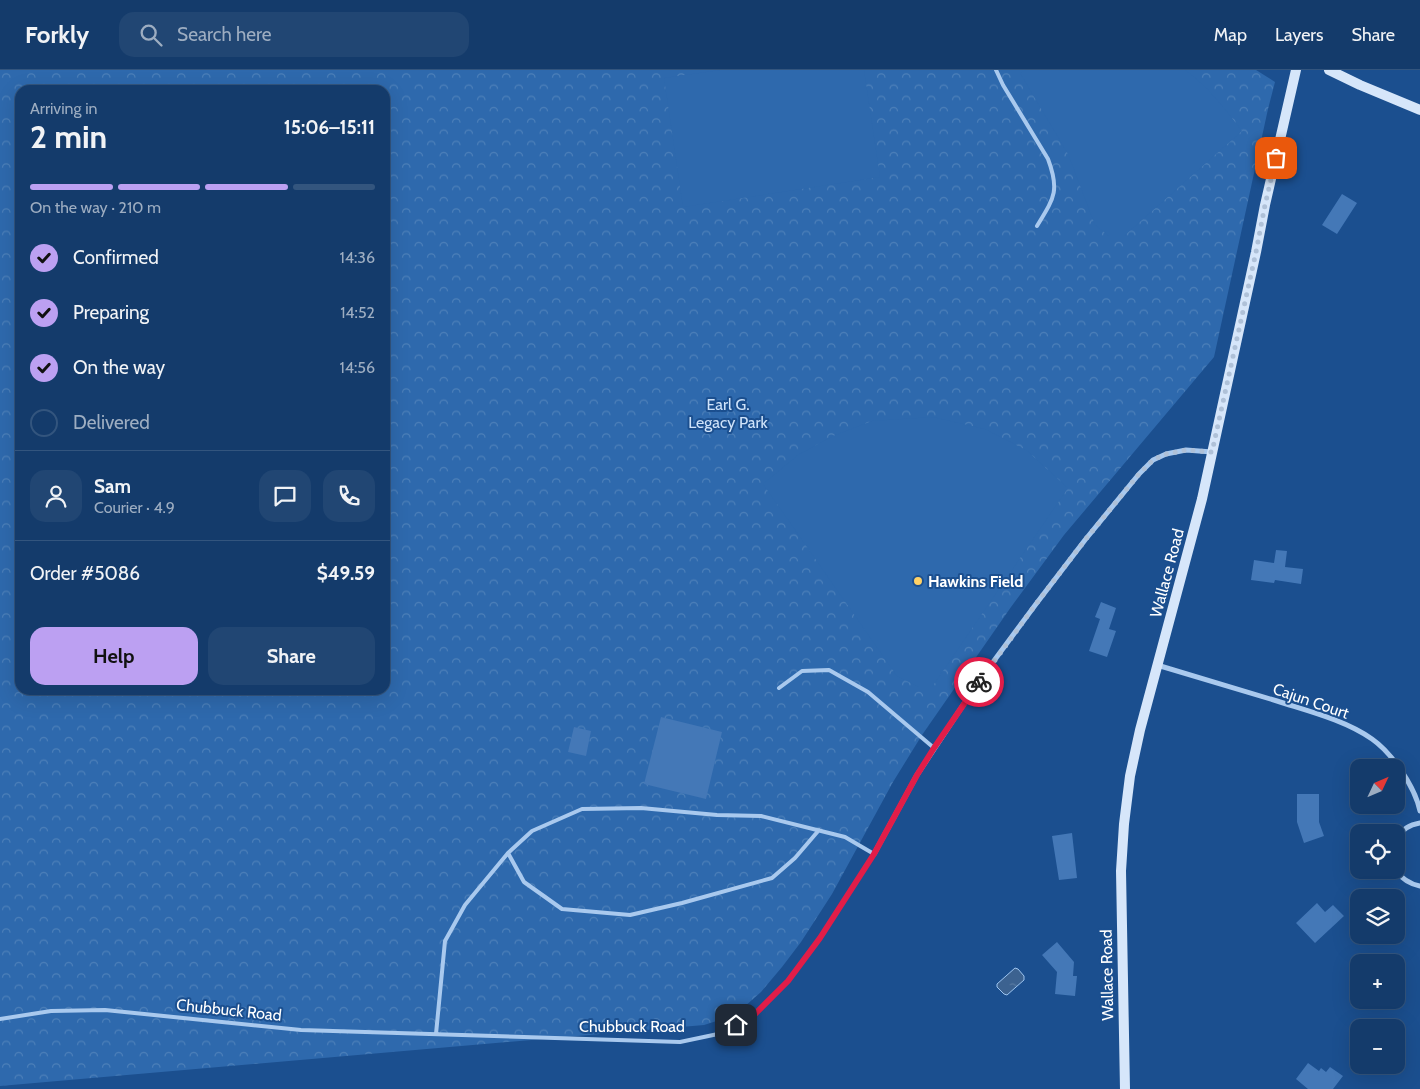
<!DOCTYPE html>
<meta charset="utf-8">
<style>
:root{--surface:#143b6b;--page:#214673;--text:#f1f3f6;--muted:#9dadc1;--line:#33557e;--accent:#bca0f2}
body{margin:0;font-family:Cabin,sans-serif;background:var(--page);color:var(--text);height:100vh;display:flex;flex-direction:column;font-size:19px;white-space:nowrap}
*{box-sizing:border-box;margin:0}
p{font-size:16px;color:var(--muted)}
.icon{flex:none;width:28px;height:28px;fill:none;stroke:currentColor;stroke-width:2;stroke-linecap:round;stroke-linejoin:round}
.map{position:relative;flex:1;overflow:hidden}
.details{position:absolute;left:15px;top:15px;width:375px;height:610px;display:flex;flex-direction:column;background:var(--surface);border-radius:15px;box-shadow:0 5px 20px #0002,0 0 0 1px var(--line)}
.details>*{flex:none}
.needle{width:32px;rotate:46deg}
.fabs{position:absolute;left:1350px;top:689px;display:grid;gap:10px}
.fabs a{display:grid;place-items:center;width:55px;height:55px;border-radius:10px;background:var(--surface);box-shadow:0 5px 20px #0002,0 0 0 1px var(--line);font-size:25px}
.pin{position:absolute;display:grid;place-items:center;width:42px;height:42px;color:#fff;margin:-21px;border-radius:10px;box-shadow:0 2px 8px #0006}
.courier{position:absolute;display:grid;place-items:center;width:50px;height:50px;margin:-25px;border:4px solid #e11d48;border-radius:50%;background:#fff;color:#222;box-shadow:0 1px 6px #0007}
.headline em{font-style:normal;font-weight:800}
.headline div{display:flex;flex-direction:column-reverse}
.headline{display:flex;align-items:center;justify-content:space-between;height:85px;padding:0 15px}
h1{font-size:32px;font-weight:800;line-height:38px}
.bar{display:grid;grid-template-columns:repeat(4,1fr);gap:8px 5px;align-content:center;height:60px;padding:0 15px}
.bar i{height:6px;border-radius:4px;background:var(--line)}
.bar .current{background:var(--accent)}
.bar p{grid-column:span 4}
.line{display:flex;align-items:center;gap:12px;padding:0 15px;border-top:1px solid var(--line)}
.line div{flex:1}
.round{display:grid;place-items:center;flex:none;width:52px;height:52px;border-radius:15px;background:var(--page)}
ol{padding:0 15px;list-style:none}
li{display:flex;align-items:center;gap:15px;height:55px}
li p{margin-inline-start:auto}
li .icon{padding:5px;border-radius:50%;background:var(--accent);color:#111;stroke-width:4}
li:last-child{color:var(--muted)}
li i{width:28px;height:28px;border:2px solid var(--line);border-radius:50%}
.primary-button{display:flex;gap:10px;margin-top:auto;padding:10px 15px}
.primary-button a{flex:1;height:58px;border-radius:15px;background:var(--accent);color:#111;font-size:20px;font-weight:800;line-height:58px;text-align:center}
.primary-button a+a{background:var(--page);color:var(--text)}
header{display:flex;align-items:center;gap:30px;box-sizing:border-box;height:70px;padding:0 25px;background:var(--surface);border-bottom:1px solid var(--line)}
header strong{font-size:24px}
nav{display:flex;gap:28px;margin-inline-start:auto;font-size:18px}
.search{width:350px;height:45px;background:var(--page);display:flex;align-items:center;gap:12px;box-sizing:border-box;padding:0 18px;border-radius:15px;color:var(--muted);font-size:19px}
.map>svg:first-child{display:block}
.park{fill:url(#park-crowns);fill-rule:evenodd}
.pitch{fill:#2e69ad}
.water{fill:url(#water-ripples);stroke:#9cc4f0}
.building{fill:#4478b7}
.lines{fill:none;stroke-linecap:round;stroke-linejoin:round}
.lane{stroke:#a9c9ee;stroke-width:4}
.street{stroke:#a9c9ee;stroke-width:5}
.secondary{stroke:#d6e6fa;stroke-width:10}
.done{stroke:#afc1d8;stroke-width:5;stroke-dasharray:0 9}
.route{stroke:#e11d48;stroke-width:6}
.poi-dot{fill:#ffd166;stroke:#1b4f8f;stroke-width:2}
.labels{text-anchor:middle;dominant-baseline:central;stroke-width:4;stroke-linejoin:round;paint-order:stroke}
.park-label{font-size:16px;fill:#cfe3fa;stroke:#1b4f8f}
.street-label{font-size:16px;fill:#fff;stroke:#1b4f8f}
.poi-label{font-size:16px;font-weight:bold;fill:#fff;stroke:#1b4f8f;text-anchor:start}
</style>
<header>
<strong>Forkly</strong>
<div class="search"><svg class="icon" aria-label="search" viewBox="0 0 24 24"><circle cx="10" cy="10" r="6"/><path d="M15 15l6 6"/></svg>Search here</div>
<nav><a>Map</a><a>Layers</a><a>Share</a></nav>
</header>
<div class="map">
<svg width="1420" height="1019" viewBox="0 0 1420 1019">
<defs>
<pattern id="park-crowns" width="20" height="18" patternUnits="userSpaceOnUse" patternTransform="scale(1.25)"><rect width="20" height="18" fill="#2e69ad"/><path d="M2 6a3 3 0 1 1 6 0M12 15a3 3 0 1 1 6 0" fill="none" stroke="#4d80b9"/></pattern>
<pattern id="water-ripples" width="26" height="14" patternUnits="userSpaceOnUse" patternTransform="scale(1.25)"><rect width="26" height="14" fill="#3c6290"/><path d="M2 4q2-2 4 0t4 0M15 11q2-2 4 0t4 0" fill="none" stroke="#597aa1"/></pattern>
</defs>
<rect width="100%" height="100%" fill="#1b4f8f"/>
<!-- park -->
<path class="park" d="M 0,0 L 1256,0 L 1275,12 L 1268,39 L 1214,287 L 1064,465 L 1011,537 L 922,665 L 893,712 L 832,824 L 801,872 L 782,897 L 761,922 L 744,937 L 726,948 L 704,955 L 0,1016 ZM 20,20 L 385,20 L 385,620 L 20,620 Z"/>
<!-- pitch -->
<path class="pitch" d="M 720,0 L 864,0 L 880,107 L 683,137 L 664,8 Z
M 1026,0 L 1185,0 C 1208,16 1225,39 1242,61 L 1124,166 L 1109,166 L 1095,155 L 1068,84 L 1020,3 Z
M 933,347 L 985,359 L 1026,380 L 1068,418 L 932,617 L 919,617 L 897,606 L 763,414 L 798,385 L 833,366 L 872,351 Z"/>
<!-- water -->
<path class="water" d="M 1015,898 L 1018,899 L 1024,906 L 1024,910 L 1007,925 L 1004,924 L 997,917 L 997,914 Z"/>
<!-- building -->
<path class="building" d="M 1342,124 L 1357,133 L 1337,164 L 1322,155 Z
M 1276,480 L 1287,481 L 1285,497 L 1303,499 L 1301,514 L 1275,510 L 1274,513 L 1251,510 L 1254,490 L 1274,493 Z
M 1101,532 L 1116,538 L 1109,559 L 1116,561 L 1107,587 L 1089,581 L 1100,549 L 1095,547 Z
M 661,647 L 722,662 L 706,729 L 644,714 Z
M 574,657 L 591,661 L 586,686 L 568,682 Z
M 1297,724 L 1319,724 L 1319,752 L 1324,766 L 1304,773 L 1297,752 Z
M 1072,763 L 1077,808 L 1059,810 L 1052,766 Z
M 1317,833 L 1325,842 L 1333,835 L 1344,846 L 1315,873 L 1296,853 Z
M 1057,872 L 1074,892 L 1073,906 L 1077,906 L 1075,926 L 1055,924 L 1057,902 L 1042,885 Z
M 1308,993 L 1319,1001 L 1321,998 L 1326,1002 L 1330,997 L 1343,1006 L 1333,1019 L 1308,1019 L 1296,1009 Z"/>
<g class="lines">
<!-- lane -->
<path class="lane" d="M 996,0 L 1003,15 L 1048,89 C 1060,121 1054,128 1037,156
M 779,618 L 802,601 L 829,600 L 868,622 L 934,678
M 508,783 L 524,812 L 562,839 L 630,845 L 682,833 L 772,808 L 795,788 L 819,760
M 0,949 L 51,941 L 105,940 L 301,960 L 680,972 L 718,964 L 753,946 L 788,911 L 820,868 L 874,784 L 845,767 L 761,746 L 717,745 L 641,738 L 582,739 L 532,761 L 508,783 L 465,835 L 445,871 L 436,964"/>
<!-- street -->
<path class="street" d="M 1157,595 C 1197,607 1237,619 1277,631 C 1308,641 1345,650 1372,669 C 1392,683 1415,717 1420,741
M 1396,768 C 1403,759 1409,755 1420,753
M 874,784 L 917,705 L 979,611 L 1036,534 L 1085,470 L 1139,404 L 1153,390 L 1166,384 L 1186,380 L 1212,382
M 1395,800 C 1402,809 1409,814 1420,816"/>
<!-- secondary -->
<path class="secondary" d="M 1329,0 L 1360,15 L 1420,40
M 1125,1019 L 1121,801 L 1124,754 L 1130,706 L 1140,660 L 1202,429 L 1256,182 L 1265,135 L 1296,0"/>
</g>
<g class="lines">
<!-- done -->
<path class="done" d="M 979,612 L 1036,534 L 1085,470 L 1139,404 L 1153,390 L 1166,384 L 1186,380 L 1212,382 L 1256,182 L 1265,135 L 1276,88"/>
<!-- route -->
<path class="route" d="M 736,955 L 753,946 L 788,911 L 820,868 L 874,784 L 917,705 L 934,678 L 979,612"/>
</g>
<!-- markers -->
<circle class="poi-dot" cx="918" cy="511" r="5"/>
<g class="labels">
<!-- park labels -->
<g class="park-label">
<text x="728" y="334">Earl G.<tspan x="728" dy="18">Legacy Park</tspan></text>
</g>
<!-- street labels -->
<g class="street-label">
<text transform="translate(1167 503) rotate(-75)">Wallace Road</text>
<text transform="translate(1311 631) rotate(19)">Cajun Court</text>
<text transform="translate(1107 905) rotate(-91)">Wallace Road</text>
<text transform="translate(229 940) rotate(6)">Chubbuck Road</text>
<text x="632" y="956">Chubbuck Road</text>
</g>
<!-- poi labels -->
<g class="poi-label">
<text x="928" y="511">Hawkins Field</text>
</g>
</g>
</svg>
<div class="fabs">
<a><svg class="needle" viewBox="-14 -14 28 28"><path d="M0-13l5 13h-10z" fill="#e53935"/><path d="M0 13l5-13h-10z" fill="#9dadc1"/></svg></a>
<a><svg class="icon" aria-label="locate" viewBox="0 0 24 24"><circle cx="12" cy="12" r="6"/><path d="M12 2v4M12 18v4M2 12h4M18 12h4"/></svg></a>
<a><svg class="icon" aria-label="layers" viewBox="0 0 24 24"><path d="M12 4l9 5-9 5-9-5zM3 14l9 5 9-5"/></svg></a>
<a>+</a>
<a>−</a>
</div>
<div class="pin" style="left:1276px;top:88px;background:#ea580c"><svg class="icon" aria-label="bag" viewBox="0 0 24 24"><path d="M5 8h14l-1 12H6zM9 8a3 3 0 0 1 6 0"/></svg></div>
<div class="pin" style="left:736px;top:955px;background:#1f2937"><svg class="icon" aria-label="home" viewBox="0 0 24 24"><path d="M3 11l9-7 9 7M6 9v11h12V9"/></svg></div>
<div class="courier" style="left:979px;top:612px"><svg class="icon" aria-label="bike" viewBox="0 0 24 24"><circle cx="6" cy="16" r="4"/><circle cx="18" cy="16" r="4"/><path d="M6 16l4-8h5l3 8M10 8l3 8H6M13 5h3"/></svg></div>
<section class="details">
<div class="headline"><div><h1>2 min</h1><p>Arriving in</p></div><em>15:06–15:11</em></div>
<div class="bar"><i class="current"></i><i class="current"></i><i class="current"></i><i></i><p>On the way · 210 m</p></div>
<ol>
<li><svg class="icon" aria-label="check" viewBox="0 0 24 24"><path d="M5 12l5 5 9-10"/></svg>Confirmed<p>14:36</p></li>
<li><svg class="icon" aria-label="check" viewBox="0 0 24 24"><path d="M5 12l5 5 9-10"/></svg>Preparing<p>14:52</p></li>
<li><svg class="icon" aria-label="check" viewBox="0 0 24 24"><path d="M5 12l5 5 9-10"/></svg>On the way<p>14:56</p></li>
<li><i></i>Delivered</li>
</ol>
<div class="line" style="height:90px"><a class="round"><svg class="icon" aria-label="person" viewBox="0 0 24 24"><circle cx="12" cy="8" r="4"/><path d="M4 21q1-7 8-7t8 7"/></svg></a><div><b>Sam</b><p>Courier · 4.9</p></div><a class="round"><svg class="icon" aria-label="chat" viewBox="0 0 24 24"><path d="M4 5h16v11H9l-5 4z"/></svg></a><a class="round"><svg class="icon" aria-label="phone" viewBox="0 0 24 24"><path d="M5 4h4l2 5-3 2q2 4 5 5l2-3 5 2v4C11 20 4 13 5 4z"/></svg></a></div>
<div class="line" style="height:65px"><div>Order #5086</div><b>$49.59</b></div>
<div class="primary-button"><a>Help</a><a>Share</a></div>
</section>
</div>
